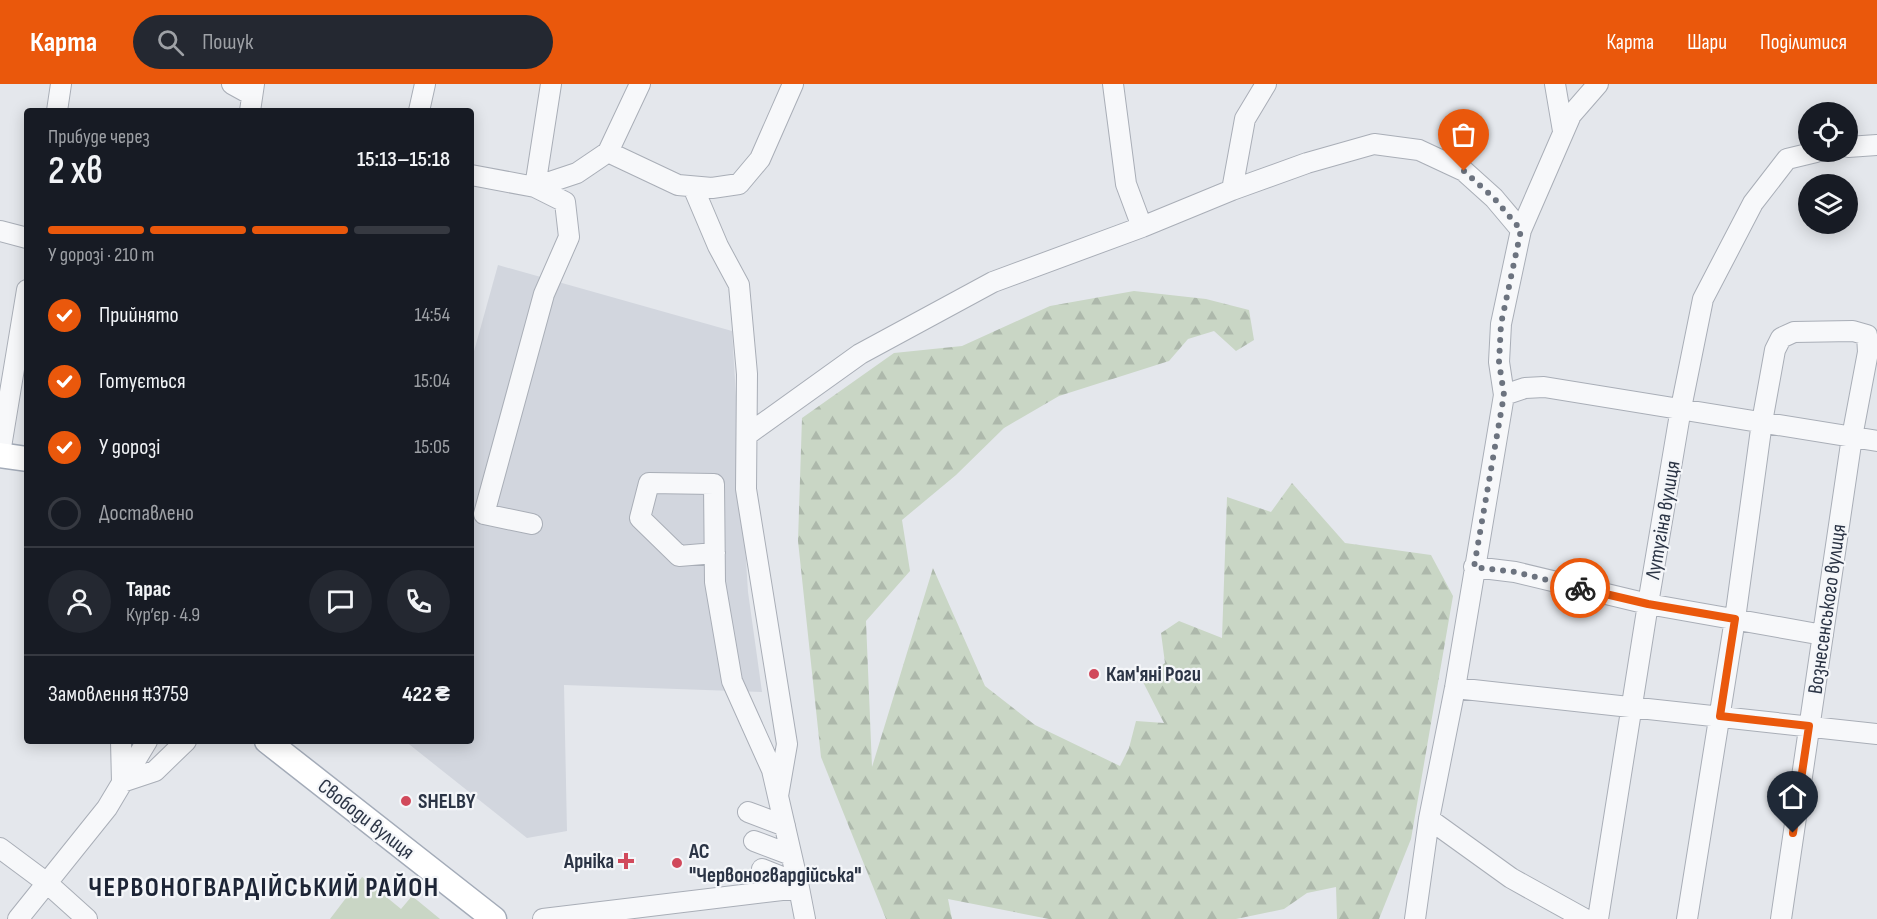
<!DOCTYPE html>
<html lang="uk">
<meta charset="utf-8">
<style>
:root{--surface:#171b24;--page:#242831;--text:#f1f3f6;--muted:#9ea1a6;--line:#363941;--accent:#ea580c}
body{margin:0;font-family:"Sofia Sans Condensed",sans-serif;background:var(--page);color:var(--text);height:100vh;display:flex;flex-direction:column;font-size:22px;white-space:nowrap}
*{box-sizing:border-box;margin:0}
p{font-size:20px;color:var(--muted)}
.icon{flex:none;width:33px;height:33px;fill:none;stroke:currentColor;stroke-width:2;stroke-linecap:round;stroke-linejoin:round}
.map{position:relative;flex:1;overflow:hidden}
.panel{position:absolute;left:24px;top:24px;width:450px;height:636px;display:flex;flex-direction:column;background:var(--surface);border-radius:6px;box-shadow:0 3px 15px #0003}
.panel>*{flex:none}
.tools{position:absolute;left:1798px;top:18px;display:grid;gap:12px}
.tools a{display:grid;place-items:center;width:60px;height:60px;border-radius:50%;background:var(--surface);box-shadow:0 3px 15px #0003;font-size:30px}
.pin{position:absolute;display:grid;place-items:center;width:51px;height:51px;color:#fff;margin:-62px -26px;border-radius:50% 50% 50% 0;rotate:-45deg;box-shadow:0 0 6px #0007}
.pin .icon{rotate:45deg}
.courier{position:absolute;display:grid;place-items:center;width:60px;height:60px;margin:-30px;border:4px solid #ea580c;border-radius:50%;background:#fff;color:#222;box-shadow:0 2px 8px #0007}
.head em{font-style:normal;font-weight:600}
.head div{display:flex;flex-direction:column-reverse}
.head{display:flex;align-items:center;justify-content:space-between;height:102px;padding:0 24px}
h1{font-size:39px;font-weight:600;line-height:45px}
.bar{display:grid;grid-template-columns:repeat(4,1fr);gap:9px 6px;align-content:center;height:72px;padding:0 24px}
.bar i{height:8px;border-radius:4px;background:var(--line)}
.bar .active{background:var(--accent)}
.bar p{grid-column:span 4}
.line{display:flex;align-items:center;gap:15px;padding:0 24px;border-top:2px solid var(--line)}
.line div{flex:1}
.round{display:grid;place-items:center;flex:none;width:63px;height:63px;border-radius:32px;background:var(--page)}
ol{padding:0 24px;list-style:none}
li{display:flex;align-items:center;gap:18px;height:66px}
li p{margin-inline-start:auto}
li .icon{padding:6px;border-radius:50%;background:var(--accent);color:#fff;stroke-width:4}
li:last-child{color:var(--muted)}
li i{width:33px;height:33px;border:3px solid var(--line);border-radius:50%}
header{display:flex;align-items:center;gap:36px;box-sizing:border-box;height:84px;padding:0 30px;background:var(--accent);color:#fff}
header strong{font-size:28px}
nav{display:flex;gap:33px;margin-inline-start:auto;font-size:21px}
.search{width:420px;height:54px;background:var(--page);display:flex;align-items:center;gap:15px;box-sizing:border-box;padding:0 21px;border-radius:33px;color:var(--muted);font-size:22px}
.map>svg:first-child{display:block}
.built{fill:#d2d6de}
.forest{fill:url(#forest-firs)}
.pitch{fill:#c9d6c5}
.lines{fill:none;stroke-linecap:round;stroke-linejoin:round}
.minor-casing{stroke:#a9aeb7;stroke-width:22}
.major-casing{stroke:#a3abb8;stroke-width:27}
.minor{stroke:#f7f8fa;stroke-width:20}
.major{stroke:#fff;stroke-width:24}
.done{stroke:#6c737f;stroke-width:6;stroke-dasharray:0 10.8}
.route{stroke:#ea580c;stroke-width:8}
.poi-dot{fill:#d1495b;stroke:#f4f6f9;stroke-width:2}
.labels{text-anchor:middle;dominant-baseline:central;stroke-width:4.5;stroke-linejoin:round;paint-order:stroke}
.street-label{font-size:21px;fill:#2b3445;stroke:#f4f6f9}
.poi-label{font-size:21px;font-weight:bold;fill:#2b3445;stroke:#f4f6f9;text-anchor:start}
.district-label{font-size:27px;font-weight:bold;letter-spacing:1.5px;fill:#1d2536;stroke:#f4f6f9}
</style>
<header>
<strong>Карта</strong>
<div class="search"><svg class="icon" aria-label="search" viewBox="0 0 24 24"><circle cx="10" cy="10" r="6"/><path d="M15 15l6 6"/></svg>Пошук</div>
<nav><a>Карта</a><a>Шари</a><a>Поділитися</a></nav>
</header>
<div class="map">
<svg width="1877" height="835" viewBox="0 0 1877 835">
<defs>
<pattern id="forest-firs" width="22" height="20" patternUnits="userSpaceOnUse" patternTransform="scale(1.5)"><rect width="22" height="20" fill="#c9d6c5"/><path d="M5 1l3.5 6h-7zM16 11l3.5 6h-7z" fill="#adb8ab"/></pattern>
</defs>
<rect width="100%" height="100%" fill="#e4e7ec"/>
<!-- built -->
<path class="built" d="M 498,181 L 732,247 L 748,508 L 762,608 L 564,601 L 567,747 L 527,754 L 405,657 L 471,657 L 471,278 Z"/>
<!-- forest -->
<path class="forest" d="M 1134,207 L 1206,215 L 1249,226 L 1254,256 L 1236,267 L 1214,247 L 1188,255 L 1169,277 L 1059,312 L 1004,344 L 956,391 L 902,436 L 910,487 L 866,537 L 872,683 L 933,484 L 985,602 L 1035,641 L 1120,682 L 1129,664 L 1136,637 L 1164,639 L 1143,598 L 1165,579 L 1161,549 L 1179,537 L 1222,554 L 1227,413 L 1271,428 L 1292,399 L 1345,459 L 1431,471 L 1453,512 L 1411,755 L 1379,835 L 1337,835 L 1336,803 L 1307,809 L 1284,825 L 1236,835 L 1049,835 L 948,815 L 952,835 L 886,835 L 821,673 L 798,457 L 802,334 L 894,269 L 962,262 L 1050,222 Z"/>
<!-- pitch -->
<path class="pitch" d="M 362,793 L 401,825 L 412,812 L 440,835 L 330,835 Z"/>
<g class="lines">
<defs>
<path id="minor" d="M 232,0 L 252,11
M 1113,0 L 1126,100 L 1142,143
M 1555,0 L 1563,47
M 57,27 L 61,0
M 250,27 L 254,0
M 419,27 L 425,0
M 1848,63 L 1877,61
M 608,68 L 678,101 L 712,104 L 739,100 L 760,75 L 793,0
M 471,91 L 535,103 L 565,118 L 569,153 L 544,210 L 484,430 L 532,440
M 535,103 L 577,89 L 608,68 L 640,0
M 535,103 L 551,0
M 693,103 L 718,162 L 739,201 L 747,290 L 746,405 L 787,660 L 778,712
M 1232,106 L 1245,35 L 1266,0
M 0,147 L 27,154
M 1504,311 L 1525,304 L 1544,303 L 1877,357
M 747,351 L 860,270 L 993,198 L 1142,143 L 1232,106 L 1307,79 L 1374,60 L 1419,66 L 1464,87 L 1494,114 L 1521,146
M 0,369 L 27,206
M 715,469 L 679,472 L 640,434 L 649,399 L 714,400 L 715,498 L 732,597 L 772,686 L 799,804
M 1474,483 L 1515,488 L 1648,520 L 1823,551
M 1455,604 L 1877,650
M 121,657 L 122,698
M 122,698 L 155,687 L 186,657
M 748,728 L 785,742
M 1429,735 L 1511,794 L 1585,835
M 754,757 L 791,771
M 0,764 L 47,799 L 87,835
M 762,785 L 797,799
M 18,835 L 107,724 L 147,657
M 543,835 L 799,804 L 805,835
M 1415,835 L 1429,735 L 1455,604 L 1504,311 L 1499,278 L 1501,240 L 1521,146 L 1571,31 L 1598,0
M 1598,835 L 1648,520 L 1681,324 L 1703,215 L 1753,119 L 1787,75 L 1816,68
M 1687,835 L 1735,535 L 1762,338 L 1775,266 L 1781,254 L 1794,248 L 1853,247 L 1867,251 L 1868,268 L 1852,353 L 1781,835"/>
<path id="major" d="M 0,371 L 27,375
M 267,657 L 494,835"/>
</defs>
<!-- minor casing -->
<use href="#minor" class="minor-casing"/>
<!-- major casing -->
<use href="#major" class="major-casing"/>
<!-- minor -->
<use href="#minor" class="minor"/>
<!-- major -->
<use href="#major" class="major"/>
</g>
<g class="lines">
<!-- done -->
<path class="done" d="M 1464,87 L 1494,114 L 1521,146 L 1501,240 L 1499,278 L 1504,311 L 1474,483 L 1515,488 L 1580,504"/>
<!-- route -->
<path class="route" d="M 1580,504 L 1648,520 L 1735,535 L 1720,632 L 1809,642 L 1793,749"/>
</g>
<!-- markers -->
<g class="poi-dot">
<circle cx="1094" cy="590" r="6"/>
<circle cx="406" cy="717" r="6"/>
<path d="M623 768h6v6h6v6h-6v6h-6v-6h-6v-6h6z"/>
<circle cx="677" cy="779" r="6"/>
</g>
<g class="labels">
<!-- street labels -->
<g class="street-label">
<text transform="translate(1663 436) rotate(-80)">Лутугіна вулиця</text>
<text transform="translate(1827 525) rotate(-82)">Вознесенського вулиця</text>
<text transform="translate(366 735) rotate(38)">Свободи вулиця</text>
</g>
<!-- poi labels -->
<g class="poi-label">
<text x="1106" y="590">Кам'яні Роги</text>
<text x="418" y="717">SHELBY</text>
<text x="689" y="767">АС<tspan x="689" dy="24">"Червоногвардійська"</tspan></text>
<text x="614" y="777" text-anchor="end">Арніка</text>
</g>
<!-- district labels -->
<g class="district-label">
<text x="264" y="804">ЧЕРВОНОГВАРДІЙСЬКИЙ РАЙОН</text>
</g>
</g>
</svg>
<div class="tools">
<a><svg class="icon" aria-label="locate" viewBox="0 0 24 24"><circle cx="12" cy="12" r="6"/><path d="M12 2v4M12 18v4M2 12h4M18 12h4"/></svg></a>
<a><svg class="icon" aria-label="layers" viewBox="0 0 24 24"><path d="M12 4l9 5-9 5-9-5zM3 14l9 5 9-5"/></svg></a>
</div>
<div class="pin" style="left:1464px;top:87px;background:#ea580c"><svg class="icon" aria-label="bag" viewBox="0 0 24 24"><path d="M5 8h14l-1 12H6zM9 8a3 3 0 0 1 6 0"/></svg></div>
<div class="pin" style="left:1793px;top:749px;background:#1f2937"><svg class="icon" aria-label="home" viewBox="0 0 24 24"><path d="M3 11l9-7 9 7M6 9v11h12V9"/></svg></div>
<div class="courier" style="left:1580px;top:504px"><svg class="icon" aria-label="bike" viewBox="0 0 24 24"><circle cx="6" cy="16" r="4"/><circle cx="18" cy="16" r="4"/><path d="M6 16l4-8h5l3 8M10 8l3 8H6M13 5h3"/></svg></div>
<section class="panel">
<div class="head"><div><h1>2 хв</h1><p>Прибуде через</p></div><em>15:13–15:18</em></div>
<div class="bar"><i class="active"></i><i class="active"></i><i class="active"></i><i></i><p>У дорозі · 210 m</p></div>
<ol>
<li><svg class="icon" aria-label="check" viewBox="0 0 24 24"><path d="M5 12l5 5 9-10"/></svg>Прийнято<p>14:54</p></li>
<li><svg class="icon" aria-label="check" viewBox="0 0 24 24"><path d="M5 12l5 5 9-10"/></svg>Готується<p>15:04</p></li>
<li><svg class="icon" aria-label="check" viewBox="0 0 24 24"><path d="M5 12l5 5 9-10"/></svg>У дорозі<p>15:05</p></li>
<li><i></i>Доставлено</li>
</ol>
<div class="line" style="height:108px"><a class="round"><svg class="icon" aria-label="person" viewBox="0 0 24 24"><circle cx="12" cy="8" r="4"/><path d="M4 21q1-7 8-7t8 7"/></svg></a><div><b>Тарас</b><p>Кур’єр · 4.9</p></div><a class="round"><svg class="icon" aria-label="chat" viewBox="0 0 24 24"><path d="M4 5h16v11H9l-5 4z"/></svg></a><a class="round"><svg class="icon" aria-label="phone" viewBox="0 0 24 24"><path d="M5 4h4l2 5-3 2q2 4 5 5l2-3 5 2v4C11 20 4 13 5 4z"/></svg></a></div>
<div class="line" style="height:78px"><div>Замовлення #3759</div><b>422 ₴</b></div>
</section>
</div>
